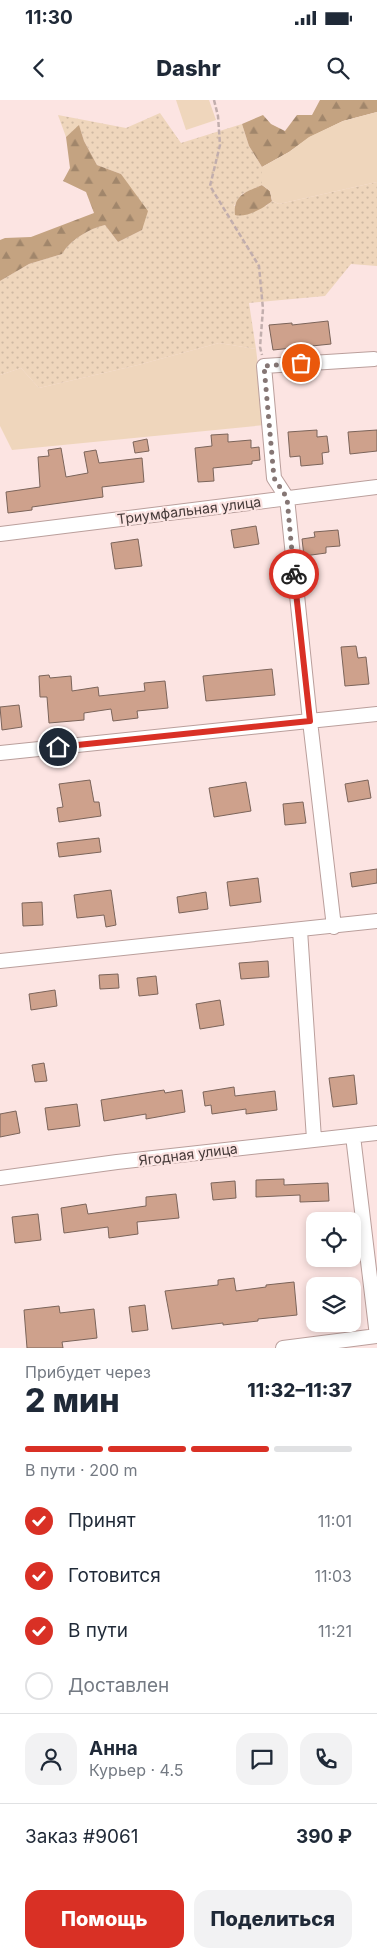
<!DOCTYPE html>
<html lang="ru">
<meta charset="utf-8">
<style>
:root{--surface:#fff;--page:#f2f2f3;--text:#1f2937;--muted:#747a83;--line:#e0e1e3;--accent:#d93025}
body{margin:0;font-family:Inter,sans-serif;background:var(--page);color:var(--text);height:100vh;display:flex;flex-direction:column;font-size:19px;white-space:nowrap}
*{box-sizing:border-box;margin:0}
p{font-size:16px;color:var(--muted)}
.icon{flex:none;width:28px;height:28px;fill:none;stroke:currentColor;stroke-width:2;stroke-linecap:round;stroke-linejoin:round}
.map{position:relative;height:1248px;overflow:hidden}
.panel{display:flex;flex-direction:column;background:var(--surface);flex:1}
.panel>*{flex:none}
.controls{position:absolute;left:306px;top:1112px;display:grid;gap:10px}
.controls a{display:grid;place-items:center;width:55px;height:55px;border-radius:10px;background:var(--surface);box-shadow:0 2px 8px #0003;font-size:25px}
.pin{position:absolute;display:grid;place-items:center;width:42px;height:42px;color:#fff;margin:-21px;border:2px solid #fff;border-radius:50%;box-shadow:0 1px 5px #0007}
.courier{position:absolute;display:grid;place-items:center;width:50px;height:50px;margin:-25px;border:4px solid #d93025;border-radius:50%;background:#fff;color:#222;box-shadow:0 1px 6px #0007}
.overview em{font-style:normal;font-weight:800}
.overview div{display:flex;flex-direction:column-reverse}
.overview{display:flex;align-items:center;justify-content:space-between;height:85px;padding:0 25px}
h1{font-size:32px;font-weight:800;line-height:38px}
.bar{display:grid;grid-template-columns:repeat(4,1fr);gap:8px 5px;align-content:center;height:60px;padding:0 25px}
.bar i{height:6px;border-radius:4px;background:var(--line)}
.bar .current{background:var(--accent)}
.bar p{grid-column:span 4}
.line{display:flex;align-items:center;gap:12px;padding:0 25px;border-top:1px solid var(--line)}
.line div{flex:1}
.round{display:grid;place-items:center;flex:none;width:52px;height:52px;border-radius:15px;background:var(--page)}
ol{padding:0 25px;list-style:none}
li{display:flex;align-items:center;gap:15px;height:55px}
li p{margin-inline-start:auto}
li .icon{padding:5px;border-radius:50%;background:var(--accent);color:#fff;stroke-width:4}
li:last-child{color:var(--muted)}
li i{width:28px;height:28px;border:2px solid var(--line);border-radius:50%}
.primary-button{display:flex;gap:10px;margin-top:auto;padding:10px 25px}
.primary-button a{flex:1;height:58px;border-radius:15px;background:var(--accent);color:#fff;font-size:20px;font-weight:800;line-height:58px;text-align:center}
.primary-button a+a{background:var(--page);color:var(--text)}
.status{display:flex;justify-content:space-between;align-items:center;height:35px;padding:0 25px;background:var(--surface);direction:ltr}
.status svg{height:14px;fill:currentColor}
header{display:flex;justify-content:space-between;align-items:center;height:65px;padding:0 25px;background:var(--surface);font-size:22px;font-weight:800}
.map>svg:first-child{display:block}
.grass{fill:url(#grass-dots)}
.forest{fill:url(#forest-firs)}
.garden{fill:#efd6bc}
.building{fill:#cea18c;stroke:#7b645a}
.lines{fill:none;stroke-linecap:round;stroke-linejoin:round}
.street-casing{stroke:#ba9f9c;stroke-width:16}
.path{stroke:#c2aead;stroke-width:2.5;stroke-dasharray:5 2.5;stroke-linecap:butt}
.street{stroke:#fff;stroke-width:14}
.done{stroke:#857674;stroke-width:5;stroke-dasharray:0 9}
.route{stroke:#d93025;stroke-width:6}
.labels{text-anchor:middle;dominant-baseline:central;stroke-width:4.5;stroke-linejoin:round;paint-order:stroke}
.street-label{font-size:14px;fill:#453a39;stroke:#fce4e2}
</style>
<div class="status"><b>11:30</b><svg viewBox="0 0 49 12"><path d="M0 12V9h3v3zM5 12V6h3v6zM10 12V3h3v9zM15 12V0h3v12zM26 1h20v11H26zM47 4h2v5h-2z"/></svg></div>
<header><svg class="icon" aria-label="back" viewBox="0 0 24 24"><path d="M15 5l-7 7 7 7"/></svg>Dashr<svg class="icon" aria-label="search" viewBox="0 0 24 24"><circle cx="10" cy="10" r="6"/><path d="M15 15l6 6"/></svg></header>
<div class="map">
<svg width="377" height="1248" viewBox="0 0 377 1248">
<defs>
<pattern id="grass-dots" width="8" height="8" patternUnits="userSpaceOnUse" patternTransform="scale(1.25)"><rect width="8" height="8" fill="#efd6bc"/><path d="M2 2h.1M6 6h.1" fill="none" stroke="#ceb8a2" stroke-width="1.8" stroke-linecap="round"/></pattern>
<pattern id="forest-firs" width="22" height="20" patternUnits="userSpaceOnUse" patternTransform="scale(1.25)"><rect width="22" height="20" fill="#c4a381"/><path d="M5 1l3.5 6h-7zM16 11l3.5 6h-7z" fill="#a1866b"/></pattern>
</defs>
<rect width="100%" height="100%" fill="#fce4e2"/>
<!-- grass -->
<path class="grass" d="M 160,13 L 181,43 L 242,24 L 249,46 L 262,67 L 262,85 L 242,94 L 234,106 L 266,106 L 272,101 L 279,104 L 377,82 L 377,166 L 351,164 L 325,196 L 249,203 L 256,249 L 219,243 L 138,265 L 39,288 L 21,268 L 0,275 L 0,181 L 29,164 L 62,154 C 71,139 89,129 105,125 L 118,142 L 142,130 L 121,74 L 97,65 L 84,41 L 79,26 L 66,37 L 58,15 L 126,28 Z"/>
<!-- forest -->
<path class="forest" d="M 320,0 L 377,0 L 377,12 L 343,21 L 310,37 L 289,52 L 262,67 L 249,46 L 242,24 L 263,15 L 271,24 L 285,31 L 297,15 L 312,15 Z
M 79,25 L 84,41 L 97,65 L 121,74 L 148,111 L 142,130 L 118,142 L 105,125 C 89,129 71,139 62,154 L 29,164 L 0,181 L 0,140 L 5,138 L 31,137 L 94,113 L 86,92 L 63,81 L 70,68 L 66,37 Z
M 262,85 L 270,91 L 272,101 C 264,108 246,118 235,115 C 233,95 246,92 262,85 Z"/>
<!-- garden -->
<path class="garden" d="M 176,0 L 209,0 L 216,20 L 186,30 Z
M 377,12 L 377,82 L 279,104 L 272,101 L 270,91 L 262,85 L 262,67 L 289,52 L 309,37 L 343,21 Z
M 219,243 L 256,249 L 265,325 L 12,350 L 0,326 L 0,275 L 21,268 L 39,288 L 138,265 Z"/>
<!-- building -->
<path class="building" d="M 328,221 L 331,244 L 273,250 L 269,225 L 292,223 L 292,225 Z
M 317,330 L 317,337 L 327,336 L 329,352 L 322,353 L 323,364 L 301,366 L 300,356 L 290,357 L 288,332 Z
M 377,330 L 377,351 L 350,354 L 348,332 Z
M 228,334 L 228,342 L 251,340 L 251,348 L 259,347 L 260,360 L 252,361 L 252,364 L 213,368 L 214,381 L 198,382 L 195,348 L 212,346 L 211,335 Z
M 147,339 L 149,351 L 135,353 L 133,342 Z
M 61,348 L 66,377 L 88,373 L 84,352 L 96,350 L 99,363 L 142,358 L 144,382 L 102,387 L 103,397 L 32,407 L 32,410 L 8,413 L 6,392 L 40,387 L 38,357 L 49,356 L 48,350 Z
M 256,426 L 259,444 L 234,448 L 231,430 Z
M 338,430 L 340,446 L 326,447 L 326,453 L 304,456 L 302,439 L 315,437 L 314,432 Z
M 138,439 L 142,466 L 115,469 L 111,443 Z
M 356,546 L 358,558 L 366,557 L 369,584 L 345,586 L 341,547 Z
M 272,569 L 275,595 L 206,601 L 203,576 Z
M 49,575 L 50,578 L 71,576 L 72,591 L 98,587 L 99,596 L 145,591 L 144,583 L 165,581 L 168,608 L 137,611 L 138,618 L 113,621 L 111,609 L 84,613 L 84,620 L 49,623 L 47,597 L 40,597 L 39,576 Z
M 19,605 L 22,627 L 2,630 L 0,607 Z
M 90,680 L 94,702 L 99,702 L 101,716 L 59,722 L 57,708 L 63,707 L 59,684 Z
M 368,680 L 371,698 L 348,702 L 345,684 Z
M 246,682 L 251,711 L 214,717 L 209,688 Z
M 303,702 L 306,723 L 285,725 L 283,704 Z
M 99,738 L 101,752 L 59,757 L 57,743 Z
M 377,769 L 377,783 L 352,787 L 350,773 Z
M 258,778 L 261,802 L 230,806 L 227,782 Z
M 111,790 L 116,825 L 106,827 L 104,815 L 77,818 L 74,795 Z
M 206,792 L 208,809 L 179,813 L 177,797 Z
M 42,802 L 43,825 L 23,826 L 22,803 Z
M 268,861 L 269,877 L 241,879 L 239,863 Z
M 118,874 L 119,888 L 100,889 L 99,875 Z
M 156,876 L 158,894 L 139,896 L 137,878 Z
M 55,890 L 57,906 L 31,910 L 29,894 Z
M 220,900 L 224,925 L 200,929 L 196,904 Z
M 44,963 L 47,981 L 35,982 L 32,965 Z
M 354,975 L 357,1004 L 333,1007 L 329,978 Z
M 234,987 L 235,996 L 275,991 L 277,1010 L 246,1014 L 246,1009 L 212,1014 L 211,1005 L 205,1006 L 203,992 Z
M 164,990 L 165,993 L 182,990 L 185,1012 L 146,1019 L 146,1014 L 104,1021 L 101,1000 Z
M 77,1004 L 80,1026 L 48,1030 L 45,1008 Z
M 16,1011 L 20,1033 L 0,1037 L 0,1014 Z
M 284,1079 L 284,1085 L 328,1083 L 329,1101 L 300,1102 L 300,1095 L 256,1097 L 256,1080 Z
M 235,1081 L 236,1098 L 213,1100 L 211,1083 Z
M 176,1094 L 179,1118 L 137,1122 L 138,1134 L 109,1138 L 108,1127 L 64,1133 L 61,1108 L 86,1104 L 88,1114 L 146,1106 L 146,1097 Z
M 38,1114 L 41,1140 L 15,1143 L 12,1117 Z
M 234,1178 L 236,1191 L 266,1187 L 266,1185 L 294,1182 L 297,1215 L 258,1219 L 258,1221 L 223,1225 L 223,1223 L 172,1229 L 165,1191 L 218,1185 L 218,1180 Z
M 145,1205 L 148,1230 L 132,1232 L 129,1207 Z
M 59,1206 L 60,1213 L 94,1209 L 97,1238 L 62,1242 L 63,1248 L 27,1248 L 24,1210 Z"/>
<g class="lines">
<defs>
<path id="street" d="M 0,434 L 377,387
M 0,653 L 377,614
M 334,827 L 310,621 L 287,398 L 274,378 L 264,266 L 374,259
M 300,830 L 314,1039
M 0,861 L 377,821
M 353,1036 L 377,1236
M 0,1078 L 117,1062 L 377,1033
M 283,1248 L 377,1236"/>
</defs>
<!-- street casing -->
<use href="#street" class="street-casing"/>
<!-- path -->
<path class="path" d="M 214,0 L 218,16 L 220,45 L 210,86 L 259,166 L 263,209 L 260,247 L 262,255"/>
<!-- street -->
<use href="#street" class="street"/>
</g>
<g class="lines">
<!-- done -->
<path class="done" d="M 294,474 L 287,398 L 274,378 L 264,266 L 301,263"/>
<!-- route -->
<path class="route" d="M 58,647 L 310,621 L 294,474"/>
</g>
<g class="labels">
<!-- street labels -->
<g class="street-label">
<text transform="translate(189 410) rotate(-7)">Триумфальная улица</text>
<text transform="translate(188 1054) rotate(-7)">Ягодная улица</text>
</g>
</g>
</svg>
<div class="controls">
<a><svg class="icon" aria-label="locate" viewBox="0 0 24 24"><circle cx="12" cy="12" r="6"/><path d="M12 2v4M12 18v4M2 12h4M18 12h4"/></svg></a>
<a><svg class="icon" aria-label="layers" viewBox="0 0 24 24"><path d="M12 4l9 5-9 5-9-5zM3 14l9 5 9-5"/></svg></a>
</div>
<div class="pin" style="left:301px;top:263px;background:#ea580c"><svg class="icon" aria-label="bag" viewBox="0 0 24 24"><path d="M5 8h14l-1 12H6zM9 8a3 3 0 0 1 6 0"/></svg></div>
<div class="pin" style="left:58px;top:647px;background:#1f2937"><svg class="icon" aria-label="home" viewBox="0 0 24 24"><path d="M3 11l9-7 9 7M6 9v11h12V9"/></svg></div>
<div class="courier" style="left:294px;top:474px"><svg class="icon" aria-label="bike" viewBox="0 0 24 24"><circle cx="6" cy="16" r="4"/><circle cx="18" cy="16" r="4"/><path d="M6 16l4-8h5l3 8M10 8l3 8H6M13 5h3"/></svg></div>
</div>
<section class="panel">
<div class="overview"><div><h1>2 мин</h1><p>Прибудет через</p></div><em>11:32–11:37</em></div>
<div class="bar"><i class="current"></i><i class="current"></i><i class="current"></i><i></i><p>В пути · 200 m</p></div>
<ol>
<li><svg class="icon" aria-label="check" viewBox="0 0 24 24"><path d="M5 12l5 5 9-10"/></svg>Принят<p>11:01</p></li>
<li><svg class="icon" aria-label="check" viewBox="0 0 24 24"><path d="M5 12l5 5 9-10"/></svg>Готовится<p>11:03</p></li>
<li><svg class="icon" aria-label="check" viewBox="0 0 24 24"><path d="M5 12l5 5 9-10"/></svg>В пути<p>11:21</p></li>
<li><i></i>Доставлен</li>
</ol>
<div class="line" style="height:90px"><a class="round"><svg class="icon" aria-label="person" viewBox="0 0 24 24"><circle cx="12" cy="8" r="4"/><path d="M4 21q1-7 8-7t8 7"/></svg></a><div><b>Анна</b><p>Курьер · 4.5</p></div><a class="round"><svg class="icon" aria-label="chat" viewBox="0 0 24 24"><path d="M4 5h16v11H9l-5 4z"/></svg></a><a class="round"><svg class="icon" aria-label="phone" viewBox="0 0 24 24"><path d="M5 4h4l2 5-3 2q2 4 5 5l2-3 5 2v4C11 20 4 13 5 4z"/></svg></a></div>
<div class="line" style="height:65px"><div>Заказ #9061</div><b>390 ₽</b></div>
<div class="primary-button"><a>Помощь</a><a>Поделиться</a></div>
</section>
